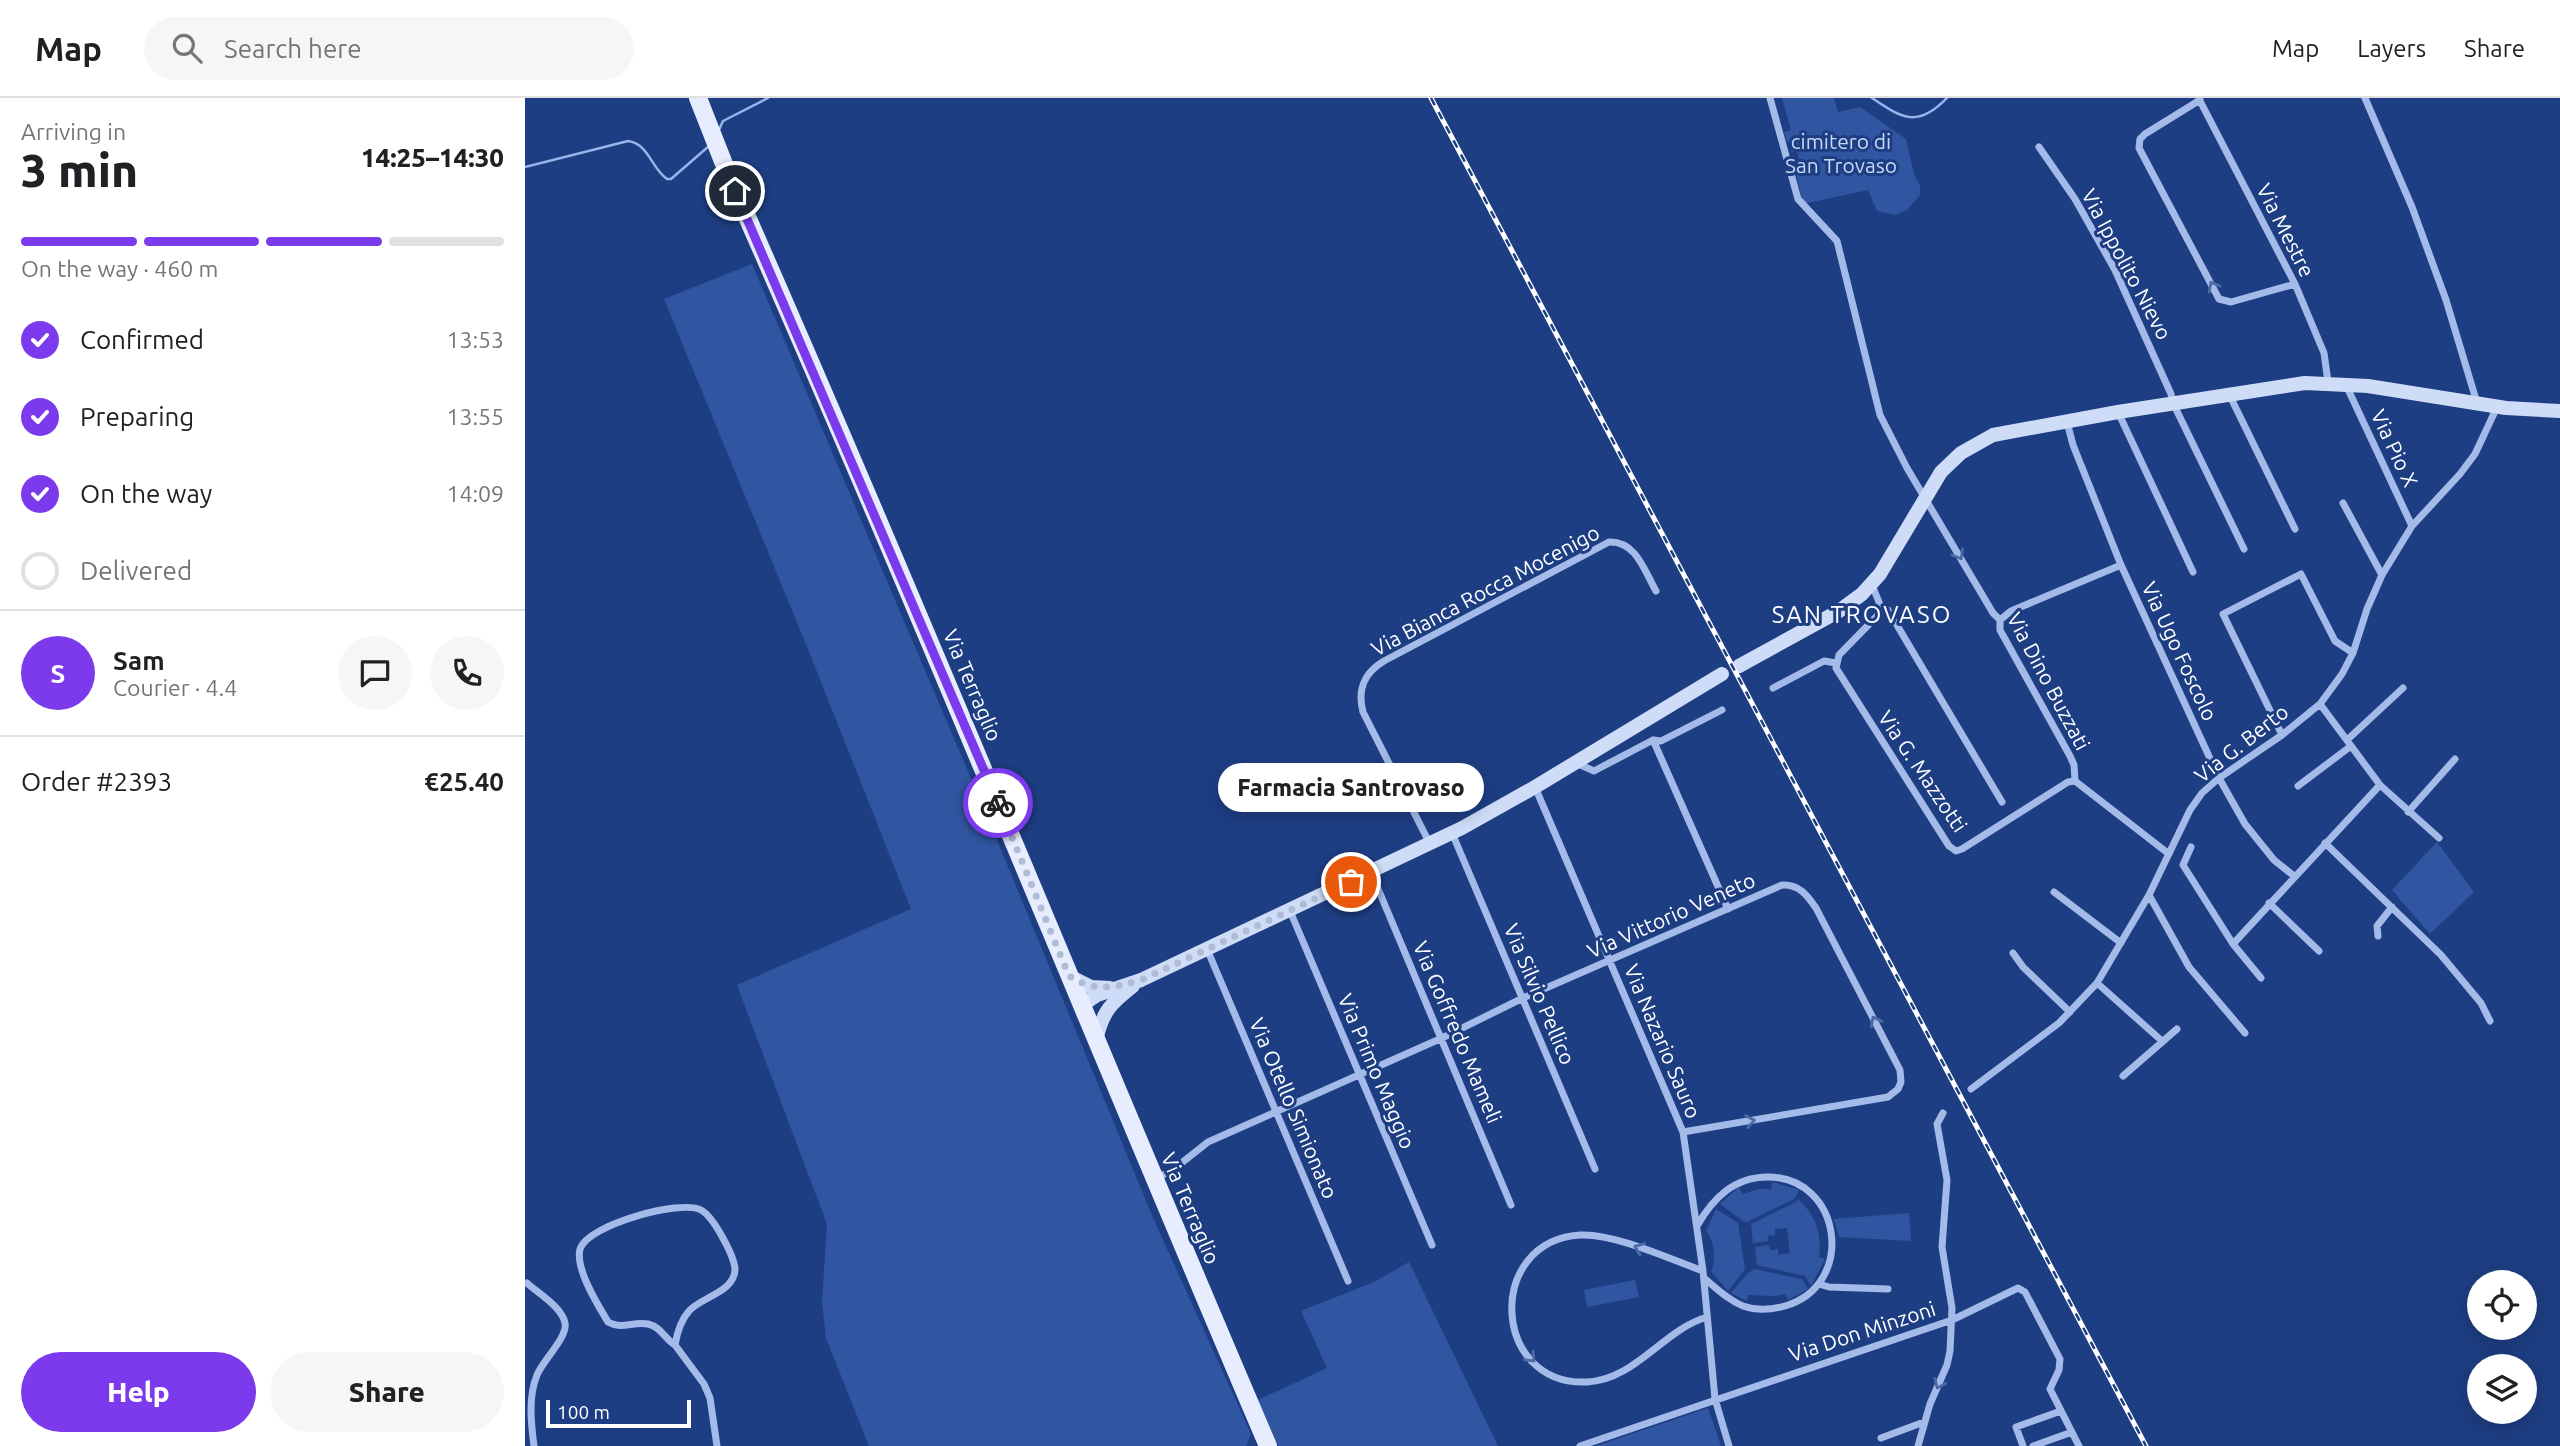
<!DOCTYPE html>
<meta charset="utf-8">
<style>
:root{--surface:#fff;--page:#f6f6f6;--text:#202124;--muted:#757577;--line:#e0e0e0;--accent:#7c3aed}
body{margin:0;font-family:Ubuntu,sans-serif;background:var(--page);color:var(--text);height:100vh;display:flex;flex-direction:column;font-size:26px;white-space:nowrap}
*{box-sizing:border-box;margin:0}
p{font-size:23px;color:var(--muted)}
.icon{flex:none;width:38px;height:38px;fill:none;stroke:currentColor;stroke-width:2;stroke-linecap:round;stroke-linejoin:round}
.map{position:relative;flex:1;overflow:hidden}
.sheet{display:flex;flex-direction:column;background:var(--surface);width:525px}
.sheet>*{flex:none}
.controls{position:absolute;left:1942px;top:1172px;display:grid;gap:14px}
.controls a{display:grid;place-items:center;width:70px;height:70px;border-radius:50%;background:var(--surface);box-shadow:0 4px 18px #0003;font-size:35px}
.scale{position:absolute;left:21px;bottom:18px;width:145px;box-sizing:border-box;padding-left:7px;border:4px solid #fff;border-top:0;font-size:19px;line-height:24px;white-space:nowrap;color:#fff;-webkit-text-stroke:5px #1e3e83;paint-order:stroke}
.pin{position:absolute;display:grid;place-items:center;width:60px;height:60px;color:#fff;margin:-30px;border:4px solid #fff;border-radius:50%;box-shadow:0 2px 7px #0007}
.courier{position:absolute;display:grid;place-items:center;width:70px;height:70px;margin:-35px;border:5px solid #7c3aed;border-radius:50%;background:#fff;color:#222;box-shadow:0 2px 9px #0007}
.bubble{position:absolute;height:49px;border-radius:24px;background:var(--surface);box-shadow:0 4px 18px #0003;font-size:23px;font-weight:800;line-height:49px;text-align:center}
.head em{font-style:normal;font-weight:800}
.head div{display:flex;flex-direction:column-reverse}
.head{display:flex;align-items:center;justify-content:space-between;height:119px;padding:0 21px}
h1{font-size:46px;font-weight:800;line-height:52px}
.bar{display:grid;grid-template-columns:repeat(4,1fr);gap:10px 7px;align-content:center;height:84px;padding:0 21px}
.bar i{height:9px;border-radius:5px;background:var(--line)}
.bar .current{background:var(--accent)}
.bar p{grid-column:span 4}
.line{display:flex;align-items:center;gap:18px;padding:0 21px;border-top:2px solid var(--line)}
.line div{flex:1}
.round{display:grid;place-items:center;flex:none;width:74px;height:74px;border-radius:37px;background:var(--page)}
ol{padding:0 21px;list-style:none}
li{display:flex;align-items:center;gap:21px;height:77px}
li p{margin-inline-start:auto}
li .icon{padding:7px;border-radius:50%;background:var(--accent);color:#fff;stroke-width:4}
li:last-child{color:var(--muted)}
li i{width:38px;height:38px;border:4px solid var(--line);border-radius:50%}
.cta{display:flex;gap:14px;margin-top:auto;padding:14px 21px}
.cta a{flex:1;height:80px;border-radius:42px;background:var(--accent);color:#fff;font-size:28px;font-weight:800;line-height:80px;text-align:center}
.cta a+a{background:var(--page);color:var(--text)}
header{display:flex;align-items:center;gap:42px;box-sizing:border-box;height:98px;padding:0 35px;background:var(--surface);border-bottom:2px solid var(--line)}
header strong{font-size:33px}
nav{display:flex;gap:38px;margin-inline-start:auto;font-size:24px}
.search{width:490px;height:63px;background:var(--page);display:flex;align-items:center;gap:18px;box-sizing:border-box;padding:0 24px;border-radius:38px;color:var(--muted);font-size:26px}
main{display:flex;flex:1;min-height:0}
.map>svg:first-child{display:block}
.green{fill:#3156a1}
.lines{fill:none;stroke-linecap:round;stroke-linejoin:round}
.stream{stroke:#97b4eb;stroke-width:2.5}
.street{stroke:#a4bbea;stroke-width:7}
.secondary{stroke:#cfdcf7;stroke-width:14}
.primary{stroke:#e7edfe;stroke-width:18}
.rail-casing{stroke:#fff;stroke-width:5}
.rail{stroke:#1e3e83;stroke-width:2.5;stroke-dasharray:8;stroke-linecap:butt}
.oneway{stroke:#4d6aa7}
.done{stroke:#b0bbd4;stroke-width:7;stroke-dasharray:0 12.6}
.route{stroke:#7c3aed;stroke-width:9}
.labels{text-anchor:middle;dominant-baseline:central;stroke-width:6;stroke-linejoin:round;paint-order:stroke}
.park-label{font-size:21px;fill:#c8d8f7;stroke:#1e3e83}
.street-label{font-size:21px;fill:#fff;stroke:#1e3e83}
.quarter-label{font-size:24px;letter-spacing:2px;fill:#fff;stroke:#1e3e83}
</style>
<header>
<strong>Map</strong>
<div class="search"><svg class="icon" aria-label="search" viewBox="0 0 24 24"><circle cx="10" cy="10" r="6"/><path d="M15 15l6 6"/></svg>Search here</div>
<nav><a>Map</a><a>Layers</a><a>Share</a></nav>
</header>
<main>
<section class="sheet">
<div class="head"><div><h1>3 min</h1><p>Arriving in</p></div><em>14:25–14:30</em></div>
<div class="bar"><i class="current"></i><i class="current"></i><i class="current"></i><i></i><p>On the way · 460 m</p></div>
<ol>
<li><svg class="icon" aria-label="check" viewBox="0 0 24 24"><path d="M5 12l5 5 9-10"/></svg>Confirmed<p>13:53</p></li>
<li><svg class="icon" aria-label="check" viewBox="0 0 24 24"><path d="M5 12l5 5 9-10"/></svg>Preparing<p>13:55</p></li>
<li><svg class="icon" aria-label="check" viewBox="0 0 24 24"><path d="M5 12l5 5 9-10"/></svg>On the way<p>14:09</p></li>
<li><i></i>Delivered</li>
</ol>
<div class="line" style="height:126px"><b class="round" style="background:var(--accent);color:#fff">S</b><div><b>Sam</b><p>Courier · 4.4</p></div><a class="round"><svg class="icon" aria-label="chat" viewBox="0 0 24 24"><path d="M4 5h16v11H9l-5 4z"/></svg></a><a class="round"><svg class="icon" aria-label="phone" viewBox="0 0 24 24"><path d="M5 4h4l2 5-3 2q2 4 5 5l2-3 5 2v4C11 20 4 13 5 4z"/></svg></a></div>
<div class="line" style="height:91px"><div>Order #2393</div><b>€25.40</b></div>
<div class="cta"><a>Help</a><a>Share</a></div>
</section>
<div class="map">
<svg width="2035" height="1348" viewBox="0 0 2035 1348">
<rect width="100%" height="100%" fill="#1e3e83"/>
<!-- green -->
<path class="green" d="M 1257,0 L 1309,0 L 1313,14 L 1335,9 L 1381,41 L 1389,76 L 1395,88 L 1395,97 L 1382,112 L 1370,117 L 1352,113 L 1343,92 L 1278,106 L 1270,70 L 1276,68 L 1272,53 L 1267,54 L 1265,48 L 1270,47 L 1269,43 L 1262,44 L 1259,34 L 1266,32 Z
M 227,166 L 462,718 L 629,1122 L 726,1336 L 721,1348 L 344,1348 L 301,1240 L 297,1204 L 302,1126 L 212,887 L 386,811 L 283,551 L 139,201 Z
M 1912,744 L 1949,794 L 1905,836 L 1867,792 Z
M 1247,1084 L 1274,1092 L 1269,1101 L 1222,1124 L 1218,1123 L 1195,1106 L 1214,1089 L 1217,1096 L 1235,1091 L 1246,1091 Z
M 1273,1101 C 1291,1117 1297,1136 1294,1159 L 1300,1161 L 1286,1188 L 1280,1178 L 1232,1167 L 1230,1149 L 1244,1147 L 1245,1152 L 1253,1151 L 1253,1157 L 1265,1155 L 1262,1130 L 1250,1131 L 1250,1137 L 1243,1138 L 1243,1143 L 1228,1145 L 1226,1126 L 1271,1104 Z
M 1191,1111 L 1213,1125 L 1220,1171 L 1203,1193 L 1186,1173 C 1192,1164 1189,1141 1181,1133 Z
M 1384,1115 L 1386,1143 L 1314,1139 L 1309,1121 Z
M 884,1164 L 973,1348 L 753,1348 L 733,1302 L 802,1270 L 776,1213 L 849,1184 Z
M 1229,1171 L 1277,1181 L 1283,1191 L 1263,1202 L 1260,1196 L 1249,1198 L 1223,1197 L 1222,1203 L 1206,1195 L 1223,1175 Z
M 1110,1182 L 1114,1199 L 1062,1209 L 1059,1192 Z
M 1183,1310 L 1196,1348 L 1071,1348 Z"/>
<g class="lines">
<!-- stream -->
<path class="stream" d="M 1347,0 C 1378,21 1393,30 1422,0
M 193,34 L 198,23 L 243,0
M 0,69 L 103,43 C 124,46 126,70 142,81 L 146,81 L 184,48"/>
<!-- street -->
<path class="street" d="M 1245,0 L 1273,101 L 1312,143 L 1355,317 L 1382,370 L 1468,515 L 1475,522 L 1475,532 L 1545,658 L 1549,667 L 1550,683 L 1644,756
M 1840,0 L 1887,109 L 1921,202 L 1952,305
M 1674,1 L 1770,186 L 1799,255 L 1803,284
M 1675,2 L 1620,36 L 1615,41 L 1614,50 L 1694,201 L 1706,204 L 1770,186
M 1514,49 L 1550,101 L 1590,172 L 1646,296 L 1648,305 L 1719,451
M 1821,287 L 1887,428
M 1704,296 L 1770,431
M 1593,314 L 1668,474
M 1542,324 L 1548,347 L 1596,467 L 1694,680 L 1720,726 L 1749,762 L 1769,778
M 1818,405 L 1857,477
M 1347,487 L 1356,509 L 1363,512 L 1477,704
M 1356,509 L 1354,516 L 1314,557 L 1311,570 L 1424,748 L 1431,753 L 1437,751 L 1543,684 L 1550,683
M 1475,522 L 1486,513 L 1596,467
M 1248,590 L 1299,563 L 1311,565
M 1795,606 L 1855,687 L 1914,740
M 1757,637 L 1698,516 L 1776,476 L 1810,543 L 1828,555
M 1128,642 L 1136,643 L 1197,612
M 1822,642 L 1878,590
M 1051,665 L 1069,673 L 1128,642 L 1203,811
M 1773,688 L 1826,648
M 1010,689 L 1158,1034 L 1178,1173 L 1190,1301 L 1204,1348
M 1883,714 L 1930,661
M 927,735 L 1070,1071
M 1800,745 L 1916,857 L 1956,905 L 1965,923
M 905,746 L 838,614 C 832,591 839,575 859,563 L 1084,444 C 1111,443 1119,472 1131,493
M 1666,749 L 1658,767 L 1708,846 L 1736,880
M 846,774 L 986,1107
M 1529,794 L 1596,845
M 1624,797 L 1664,869 L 1720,935
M 1744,805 L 1794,853
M 765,813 L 907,1147
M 1853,838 L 1852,828 L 1867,809
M 1708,846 L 1855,687
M 682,851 L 823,1183
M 1488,855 L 1498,869 L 1545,914
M 1572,885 L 1637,943
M 1598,978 L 1652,931
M 1446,991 L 1534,925 L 1572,885 L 1624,797 L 1665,712 L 1677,695 L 1694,680 L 1757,637 L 1795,606 L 1817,576 L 1828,555 L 1842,511 L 1857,477 L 1887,428 L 1935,376 L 1950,356 L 1972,309
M 630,1080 L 645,1074 L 683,1044 L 917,940 L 998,900 L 1257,787 C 1274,786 1282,797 1291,810 L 1375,972 L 1376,984 L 1373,991 L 1363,999 L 1158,1034
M 1172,1128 C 1188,1100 1209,1079 1243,1079 C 1317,1079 1332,1187 1260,1208 C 1246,1212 1232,1213 1218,1208 C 1203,1202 1191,1190 1179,1180
M 1178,1173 C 1145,1161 1089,1135 1055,1137 C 960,1143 966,1288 1062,1284 C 1110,1282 1138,1232 1182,1219
M 2,1185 C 13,1195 37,1209 40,1225 C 43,1239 18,1262 12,1277 C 3,1299 6,1325 9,1348
M 1294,1186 L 1304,1189 L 1363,1191
M 150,1247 C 140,1241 136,1229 123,1226 C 108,1223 97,1232 83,1224 C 73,1207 50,1171 55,1151 C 62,1127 156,1101 176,1112 C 189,1119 209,1158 210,1171 C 210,1194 176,1199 164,1213 C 156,1222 152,1235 150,1247 L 179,1286 L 185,1300 L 192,1348
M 1356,1340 L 1399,1324
M 1055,1348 L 1427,1222 L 1493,1190 L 1500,1194 L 1535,1261 L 1534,1272 L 1525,1291 L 1554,1348
M 1393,1348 L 1405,1306 L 1422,1267 L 1425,1253 L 1427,1210 L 1417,1149 L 1422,1082 L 1412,1026 L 1418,1015
M 1498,1348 L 1491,1329 L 1536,1313
M 1508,1348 L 1547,1334"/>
<!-- secondary -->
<path class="secondary" d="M 1214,568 L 1314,513 L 1337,496 L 1355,476 L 1416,374 L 1436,355 L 1468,337 L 1593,314 L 1780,285 L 1843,288 L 1981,310 L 2035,313
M 544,878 L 566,889 L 585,890
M 556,908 L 572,897 L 616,882 L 937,730 L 1010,689 L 1197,576
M 571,942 C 578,913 585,906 608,888"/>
<!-- primary -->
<path class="primary" d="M 173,0 L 201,71 C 388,494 561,923 743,1348"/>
<defs>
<path id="rail" d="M 906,0 L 1621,1348"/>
</defs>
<!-- rail casing -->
<use href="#rail" class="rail-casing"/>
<!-- rail -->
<use href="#rail" class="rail"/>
</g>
<!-- one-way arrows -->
<defs><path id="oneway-chevron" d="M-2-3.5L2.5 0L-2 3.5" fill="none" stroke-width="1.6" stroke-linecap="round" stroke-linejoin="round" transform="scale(1.75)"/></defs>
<g class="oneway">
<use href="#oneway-chevron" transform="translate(1688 188) rotate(-118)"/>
<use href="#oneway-chevron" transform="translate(1434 457) rotate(60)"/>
<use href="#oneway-chevron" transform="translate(1350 923) rotate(-118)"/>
<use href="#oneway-chevron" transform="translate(1225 1023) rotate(-10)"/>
<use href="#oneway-chevron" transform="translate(1114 1150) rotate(-159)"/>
<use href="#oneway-chevron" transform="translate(1006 1260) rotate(47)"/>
<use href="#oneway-chevron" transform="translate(1414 1286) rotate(114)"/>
</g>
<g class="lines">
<!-- done -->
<path class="done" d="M 473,705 L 544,878 C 569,894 589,890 616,882 L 826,784"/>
<!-- route -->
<path class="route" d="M 210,93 L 473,705"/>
</g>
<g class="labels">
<!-- park labels -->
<g class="park-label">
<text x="1316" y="43">cimitero di<tspan x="1316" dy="24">San Trovaso</tspan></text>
</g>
<!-- street labels -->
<g class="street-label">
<text transform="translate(1761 132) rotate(63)">Via Mestre</text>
<text transform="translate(1602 166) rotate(62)">Via Ippolito Nievo</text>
<text transform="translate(1870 350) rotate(65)">Via Pio X</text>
<text transform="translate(960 492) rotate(-28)">Via Bianca Rocca Mocenigo</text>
<text transform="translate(1655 553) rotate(65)">Via Ugo Foscolo</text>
<text transform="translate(1524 583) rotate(62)">Via Dino Buzzati</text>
<text transform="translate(448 587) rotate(67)">Via Terraglio</text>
<text transform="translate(1716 645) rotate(-38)">Via G. Berto</text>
<text transform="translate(1398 673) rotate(56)">Via G. Mazzotti</text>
<text transform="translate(1146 817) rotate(-24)">Via Vittorio Veneto</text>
<text transform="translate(1015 896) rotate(67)">Via Silvio Pellico</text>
<text transform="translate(933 934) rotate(67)">Via Goffredo Mameli</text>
<text transform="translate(1138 943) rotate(67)">Via Nazario Sauro</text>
<text transform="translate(852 973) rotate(67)">Via Primo Maggio</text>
<text transform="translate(769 1010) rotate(67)">Via Otello Simionato</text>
<text transform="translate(666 1110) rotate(67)">Via Terraglio</text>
<text transform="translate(1337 1233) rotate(-18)">Via Don Minzoni</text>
</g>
<!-- quarter labels -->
<g class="quarter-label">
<text x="1337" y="516">SAN TROVASO</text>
</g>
</g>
</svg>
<div class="controls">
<a><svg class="icon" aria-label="locate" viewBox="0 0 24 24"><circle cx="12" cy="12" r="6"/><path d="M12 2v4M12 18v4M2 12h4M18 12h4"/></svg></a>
<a><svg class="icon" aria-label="layers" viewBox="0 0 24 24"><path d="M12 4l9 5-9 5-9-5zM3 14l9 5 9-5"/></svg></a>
</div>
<div class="scale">100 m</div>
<div class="pin" style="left:826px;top:784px;background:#ea580c"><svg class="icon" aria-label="bag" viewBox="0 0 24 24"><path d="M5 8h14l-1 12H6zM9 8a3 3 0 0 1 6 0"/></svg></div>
<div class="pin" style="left:210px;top:93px;background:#1f2937"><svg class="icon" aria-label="home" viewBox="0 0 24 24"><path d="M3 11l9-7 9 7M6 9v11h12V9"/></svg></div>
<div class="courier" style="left:473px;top:705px"><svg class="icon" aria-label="bike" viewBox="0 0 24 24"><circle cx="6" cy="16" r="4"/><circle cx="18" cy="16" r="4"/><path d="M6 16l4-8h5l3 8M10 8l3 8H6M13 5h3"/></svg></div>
<div class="bubble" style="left:693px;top:665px;width:266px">Farmacia Santrovaso</div>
</div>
</main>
